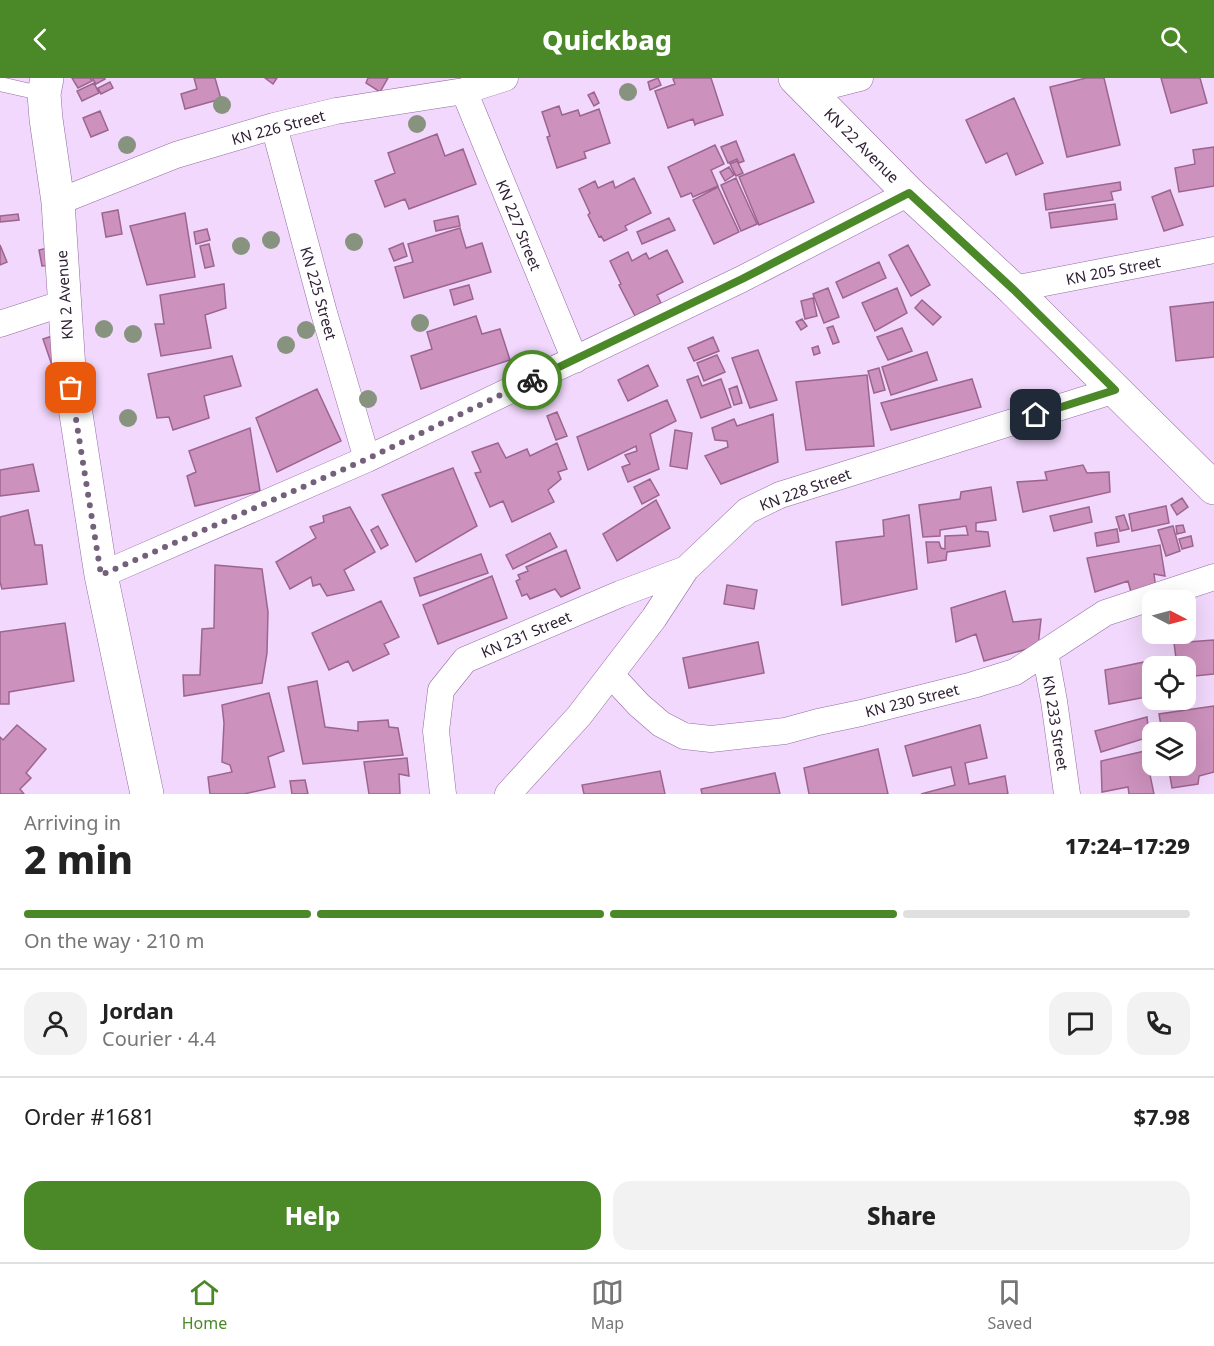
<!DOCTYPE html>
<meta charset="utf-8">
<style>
:root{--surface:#fff;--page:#f2f2f2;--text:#222;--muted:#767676;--line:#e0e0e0;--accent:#4b8827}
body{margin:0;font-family:"Noto Sans",sans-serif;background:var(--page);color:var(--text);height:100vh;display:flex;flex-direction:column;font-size:22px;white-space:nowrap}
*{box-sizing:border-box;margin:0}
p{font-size:20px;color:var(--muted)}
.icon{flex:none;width:33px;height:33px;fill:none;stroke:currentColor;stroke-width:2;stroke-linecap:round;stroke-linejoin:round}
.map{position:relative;height:716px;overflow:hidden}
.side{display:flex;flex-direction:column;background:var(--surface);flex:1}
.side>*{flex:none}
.needle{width:39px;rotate:96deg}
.buttons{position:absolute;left:1142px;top:512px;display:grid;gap:12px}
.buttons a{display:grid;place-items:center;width:54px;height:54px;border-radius:12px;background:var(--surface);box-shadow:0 6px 24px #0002;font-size:30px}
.pin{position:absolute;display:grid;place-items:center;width:51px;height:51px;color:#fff;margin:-26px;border-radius:12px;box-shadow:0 3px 9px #0006}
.courier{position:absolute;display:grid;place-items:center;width:60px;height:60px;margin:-30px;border:4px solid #4b8827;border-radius:50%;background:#fff;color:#222;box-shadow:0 2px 8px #0007}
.head em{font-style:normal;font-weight:800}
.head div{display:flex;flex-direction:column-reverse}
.head{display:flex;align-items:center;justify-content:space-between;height:102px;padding:0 24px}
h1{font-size:39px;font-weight:800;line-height:45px}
.bar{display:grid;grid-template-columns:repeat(4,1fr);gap:9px 6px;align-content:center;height:72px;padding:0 24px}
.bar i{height:8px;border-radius:4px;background:var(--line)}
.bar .active{background:var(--accent)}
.bar p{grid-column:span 4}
.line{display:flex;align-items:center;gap:15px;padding:0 24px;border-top:2px solid var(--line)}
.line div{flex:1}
.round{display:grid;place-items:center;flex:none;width:63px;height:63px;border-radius:18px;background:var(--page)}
.action{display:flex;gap:12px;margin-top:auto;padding:12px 24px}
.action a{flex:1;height:69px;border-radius:18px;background:var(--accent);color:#fff;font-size:24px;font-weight:800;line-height:69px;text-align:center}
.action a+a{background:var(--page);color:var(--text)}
header{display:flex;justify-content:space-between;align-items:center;height:78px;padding:0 24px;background:var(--accent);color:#fff;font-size:27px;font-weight:800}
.dock{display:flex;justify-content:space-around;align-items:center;height:84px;border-top:2px solid var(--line);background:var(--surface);font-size:16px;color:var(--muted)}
.dock a{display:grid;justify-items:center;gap:3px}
.dock .active{color:var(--accent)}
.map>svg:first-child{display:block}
.building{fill:#cc91bd;stroke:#9c658f;stroke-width:1.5}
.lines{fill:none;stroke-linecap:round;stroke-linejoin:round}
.service-casing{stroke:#936ca2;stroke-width:15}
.minor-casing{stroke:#936ca2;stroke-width:27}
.tertiary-casing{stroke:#936ca2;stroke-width:34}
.secondary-casing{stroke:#936ca2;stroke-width:34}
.service{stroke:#fff;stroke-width:14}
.minor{stroke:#fff;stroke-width:26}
.tertiary{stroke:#fff;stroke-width:33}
.secondary{stroke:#fff;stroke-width:33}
.tree{fill:#87937f}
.done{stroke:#74607b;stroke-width:6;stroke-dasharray:0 10.8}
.route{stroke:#4b8827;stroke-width:8}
.labels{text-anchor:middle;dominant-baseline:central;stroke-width:4.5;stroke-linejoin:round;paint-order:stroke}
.street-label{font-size:15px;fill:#302036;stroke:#fff}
</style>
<header><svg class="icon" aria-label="back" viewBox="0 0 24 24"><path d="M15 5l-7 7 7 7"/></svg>Quickbag<svg class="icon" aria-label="search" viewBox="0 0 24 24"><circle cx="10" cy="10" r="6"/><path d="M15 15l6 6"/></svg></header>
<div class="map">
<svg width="1214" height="716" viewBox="0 0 1214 716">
<rect width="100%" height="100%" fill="#f1d8fc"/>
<!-- building -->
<path class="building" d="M 72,0 L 90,0 L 92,3 L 78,10 Z
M 92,0 L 104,0 L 105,1 L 96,6 Z
M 194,0 L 215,0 L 221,21 L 185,31 L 181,16 L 197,11 Z
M 265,0 L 277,0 L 273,6 Z
M 368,0 L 388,0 L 380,14 L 366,5 Z
M 658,0 L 661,7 L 650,12 L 648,4 Z
M 675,0 L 711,0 L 723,37 L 696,46 L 695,47 L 693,41 L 668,50 L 655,13 L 675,6 L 673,1 Z
M 1086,0 L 1104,0 L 1120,67 L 1067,79 L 1050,9 Z
M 1161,0 L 1200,0 L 1207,25 L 1171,35 Z
M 110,4 L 113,10 L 101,16 L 98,10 Z
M 94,5 L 99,15 L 82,23 L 77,13 Z
M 594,14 L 599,25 L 594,28 L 588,17 Z
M 1014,20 L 1043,85 L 1016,97 L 1007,75 L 986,85 L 966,42 Z
M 559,28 L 562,37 L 578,32 L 580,38 L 599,31 L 610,65 L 584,74 L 586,80 L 557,90 L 547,59 L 550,58 L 542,34 Z
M 100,33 L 108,52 L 91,59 L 83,40 Z
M 437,56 L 445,78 L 463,71 L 476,106 L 409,131 L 405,121 L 385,129 L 375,103 L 395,95 L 388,75 Z
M 736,63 L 744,83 L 739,85 L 737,81 L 728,85 L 721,69 Z
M 715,67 L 724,86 L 711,92 L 718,108 L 693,119 L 691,115 L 681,119 L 668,89 Z
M 1214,69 L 1214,108 L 1179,114 L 1175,90 L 1195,86 L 1193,72 Z
M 794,76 L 814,124 L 759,147 L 739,99 Z
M 737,83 L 743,95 L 736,98 L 730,86 Z
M 729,89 L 734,97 L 725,103 L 720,94 Z
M 634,100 L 651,135 L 625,148 L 627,152 L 604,163 L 601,158 L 599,159 L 588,137 L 590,135 L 579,111 L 595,103 L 598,110 L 613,103 L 615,110 Z
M 736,100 L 757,146 L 741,153 L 721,107 Z
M 1120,104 L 1121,112 L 1111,114 L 1113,122 L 1046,132 L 1044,116 Z
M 718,109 L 739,154 L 714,166 L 693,122 Z
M 1170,112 L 1183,147 L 1164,153 L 1152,119 Z
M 1115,126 L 1117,141 L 1051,150 L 1049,135 Z
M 118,132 L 122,156 L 106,159 L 102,135 Z
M 185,135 L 195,199 L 147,207 L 130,148 Z
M 18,136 L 19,142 L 0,144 L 0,138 Z
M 458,138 L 460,148 L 436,153 L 434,143 Z
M 669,140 L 675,152 L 642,166 L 637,154 Z
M 460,150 L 466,170 L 482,165 L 491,194 L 404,220 L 395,189 L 413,184 L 408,166 Z
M 207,151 L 210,162 L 196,166 L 194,154 Z
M 403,165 L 407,178 L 394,183 L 389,171 Z
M 209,166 L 214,188 L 205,190 L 200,168 Z
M 0,167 L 7,184 L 0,187 Z
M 908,167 L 930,207 L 911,218 L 889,177 Z
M 48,170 L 51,187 L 42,188 L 39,172 Z
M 667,172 L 683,204 L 657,217 L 661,225 L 635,238 L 619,207 L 621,206 L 610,183 L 628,174 L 632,183 L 646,175 L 649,181 Z
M 879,184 L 886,200 L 843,220 L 836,204 Z
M 224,206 L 226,230 L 205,237 L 211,270 L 161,278 L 155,246 L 164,246 L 160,217 Z
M 469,207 L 473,221 L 454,227 L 450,212 Z
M 828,210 L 839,239 L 824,245 L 813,216 Z
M 897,210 L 907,235 L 875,253 L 862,225 Z
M 813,220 L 817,238 L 805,241 L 801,223 Z
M 922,222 L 941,239 L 933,247 L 915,230 Z
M 1214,224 L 1214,279 L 1176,283 L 1170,229 Z
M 476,238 L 482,256 L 500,251 L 510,282 L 421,311 L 411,278 L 432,271 L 427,254 Z
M 802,241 L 807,248 L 801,252 L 796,244 Z
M 833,248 L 839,264 L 833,266 L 827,250 Z
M 902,250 L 912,273 L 888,282 L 877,259 Z
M 52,258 L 55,296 L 43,261 Z
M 713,259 L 719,273 L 694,283 L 688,270 Z
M 818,268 L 820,275 L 814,277 L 812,270 Z
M 758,272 L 777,322 L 750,330 L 732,280 Z
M 927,274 L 937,302 L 891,317 L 882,289 Z
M 717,277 L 725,294 L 704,303 L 697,285 Z
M 232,278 L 241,308 L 204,318 L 209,340 L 173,352 L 169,339 L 157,340 L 148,296 Z
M 648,287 L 658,308 L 628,323 L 618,302 Z
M 879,290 L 885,312 L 874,315 L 868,293 Z
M 867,297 L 874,368 L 806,372 L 796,304 Z
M 698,298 L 702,308 L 721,301 L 731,329 L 701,340 L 687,302 Z
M 972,301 L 981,329 L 891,352 L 881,325 Z
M 737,308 L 742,325 L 734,327 L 729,311 Z
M 317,311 L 341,363 L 277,394 L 256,340 Z
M 667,322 L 676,343 L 650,356 L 659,391 L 628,404 L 622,389 L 630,386 L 625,377 L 637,373 L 636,368 L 588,392 L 577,359 Z
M 557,334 L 567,358 L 556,362 L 547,338 Z
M 773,336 L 778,384 L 721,406 L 705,378 L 728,369 L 727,363 L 715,362 L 712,350 L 734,341 L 737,348 Z
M 250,350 L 260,413 L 195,428 L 187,398 L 196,394 L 189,373 Z
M 675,352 L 692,355 L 687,391 L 670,388 Z
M 498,365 L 506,380 L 527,371 L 530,378 L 557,365 L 567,391 L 558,394 L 561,401 L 548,412 L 554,424 L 512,444 L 503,423 L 490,429 L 475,395 L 481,394 L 472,374 Z
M 33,386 L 39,413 L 0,418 L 0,392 Z
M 1083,387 L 1087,395 L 1109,394 L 1110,414 L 1023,434 L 1017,404 L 1047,402 L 1045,394 Z
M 453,390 L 477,448 L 416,484 L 382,417 Z
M 650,401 L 659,417 L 642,426 L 634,409 Z
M 991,409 L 996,442 L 976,445 L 976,453 L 988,454 L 990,468 L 947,474 L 946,482 L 928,485 L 926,464 L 939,464 L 941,470 L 945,471 L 945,458 L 968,457 L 966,448 L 940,452 L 940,458 L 923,459 L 919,427 L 960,421 L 961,414 Z
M 1182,420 L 1188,429 L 1177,437 L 1171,427 Z
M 656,422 L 670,450 L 617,483 L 603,456 Z
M 1166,428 L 1169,445 L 1132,453 L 1129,436 Z
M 350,429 L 375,474 L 344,492 L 354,512 L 327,518 L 320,506 L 313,508 L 311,499 L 290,511 L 276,484 L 316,460 L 310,449 L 324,444 L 323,438 Z
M 1089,429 L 1092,444 L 1054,453 L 1050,438 Z
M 28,432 L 35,467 L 42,467 L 47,506 L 2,511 L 0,504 L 0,439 Z
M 909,437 L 917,511 L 842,527 L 836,464 L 884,458 L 883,442 Z
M 1124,437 L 1129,451 L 1120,453 L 1116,439 Z
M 1183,447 L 1185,454 L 1177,456 L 1176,448 Z
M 378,448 L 388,467 L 381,471 L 371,452 Z
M 1173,448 L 1180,473 L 1166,478 L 1158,452 Z
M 1117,451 L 1119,464 L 1097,468 L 1095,455 Z
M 550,455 L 557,469 L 513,491 L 506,477 Z
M 1191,458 L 1193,468 L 1182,471 L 1179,461 Z
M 1160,467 L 1165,498 L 1154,496 L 1156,512 L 1132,518 L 1128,503 L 1095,514 L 1087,480 Z
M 566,472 L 580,510 L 561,519 L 555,511 L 530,521 L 527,516 L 522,518 L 516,503 L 520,501 L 518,497 L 528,493 L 526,489 Z
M 481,476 L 488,495 L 420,518 L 414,500 Z
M 215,487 L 262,491 L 268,534 L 267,575 L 262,605 L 184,618 L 183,597 L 200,597 L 202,551 L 214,550 Z
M 492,498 L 507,540 L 438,566 L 423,527 Z
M 727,507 L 757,512 L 754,531 L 724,526 Z
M 1005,513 L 1013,544 L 1041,541 L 1038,568 L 984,583 L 976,556 L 956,564 L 951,530 Z
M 381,523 L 399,559 L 384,566 L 389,576 L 353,593 L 348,583 L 329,592 L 312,555 Z
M 65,545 L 74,603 L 9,614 L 9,626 L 0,626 L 0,554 Z
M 1214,562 L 1214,596 L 1185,599 L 1185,588 L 1177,588 L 1174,565 Z
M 758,564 L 764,595 L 689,610 L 683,580 Z
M 1149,583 L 1152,598 L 1152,618 L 1109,626 L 1105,592 Z
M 317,603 L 325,649 L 358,653 L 358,644 L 388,642 L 389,649 L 398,650 L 403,677 L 303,686 L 288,609 Z
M 269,615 L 284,673 L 268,679 L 275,709 L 244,716 L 210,716 L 208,699 L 232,694 L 230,687 L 222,684 L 224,645 L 222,627 Z
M 1214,628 L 1214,694 L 1199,698 L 1198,706 L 1172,710 L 1168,687 L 1185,687 L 1185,654 L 1162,654 L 1159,636 Z
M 1147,639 L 1149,659 L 1101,674 L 1095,653 Z
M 17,647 L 46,671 L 26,695 L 31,700 L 20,711 L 24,716 L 0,716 L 0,659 L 3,662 Z
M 980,647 L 987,680 L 965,685 L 969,706 L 1005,698 L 1008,716 L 921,716 L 955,707 L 951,689 L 913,698 L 905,668 Z
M 878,671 L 888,716 L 809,716 L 804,690 Z
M 1145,673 L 1154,716 L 1129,716 L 1128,709 L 1102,714 L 1101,683 Z
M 407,680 L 409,698 L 399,696 L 400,716 L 369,716 L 364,684 Z
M 660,693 L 665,716 L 584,716 L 582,707 Z
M 775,695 L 780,716 L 702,716 L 701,711 Z
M 305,702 L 308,716 L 292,716 L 290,703 Z"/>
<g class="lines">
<defs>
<path id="service" d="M 0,6 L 44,16"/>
<path id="minor" d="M 464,13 L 575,282
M 809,13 L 860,0
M 274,48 L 324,235 L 367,381
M 58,124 L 176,77 L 274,48 L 336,33 L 464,13 L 505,0
M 1013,211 L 1214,172
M 0,246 L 64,225
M 101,497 L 367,381 L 742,201 L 909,115
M 1045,574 L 1054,623 L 1067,716
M 611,597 L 639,627 L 661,646 L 684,658 L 711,661 L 785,653 L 818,644 L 861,635 L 973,607 L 1015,594 L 1105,535 L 1214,499
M 443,716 L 436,653 L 441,612 L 465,582 L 620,516 L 686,491
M 508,716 L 579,638 L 654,540 L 686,491 L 747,433 L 780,417 L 1115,312"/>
<path id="tertiary" d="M 795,0 L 909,115 L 1013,211 L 1214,410"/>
<path id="secondary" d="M 47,0 L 44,16 L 46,41 L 58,124 L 69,291 L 101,497 L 147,716"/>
</defs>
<!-- service casing -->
<use href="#service" class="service-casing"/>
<!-- minor casing -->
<use href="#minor" class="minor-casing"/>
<!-- tertiary casing -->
<use href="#tertiary" class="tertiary-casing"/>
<!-- secondary casing -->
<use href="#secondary" class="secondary-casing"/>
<!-- service -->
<use href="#service" class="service"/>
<!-- minor -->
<use href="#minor" class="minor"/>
<!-- tertiary -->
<use href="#tertiary" class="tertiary"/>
<!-- secondary -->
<use href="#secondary" class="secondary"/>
</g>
<!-- trees -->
<g class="tree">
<circle cx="628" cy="14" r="9"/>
<circle cx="222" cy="27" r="9"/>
<circle cx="417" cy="46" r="9"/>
<circle cx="127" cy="67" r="9"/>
<circle cx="271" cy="162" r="9"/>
<circle cx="354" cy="164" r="9"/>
<circle cx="241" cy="168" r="9"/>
<circle cx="420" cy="245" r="9"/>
<circle cx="104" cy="251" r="9"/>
<circle cx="306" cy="252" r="9"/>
<circle cx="133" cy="256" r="9"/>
<circle cx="286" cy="267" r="9"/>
<circle cx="368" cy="321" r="9"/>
<circle cx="128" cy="340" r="9"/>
</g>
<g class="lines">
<!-- done -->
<path class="done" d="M 71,310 L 101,497 L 367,381 L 532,302"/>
<!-- route -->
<path class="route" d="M 532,302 L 742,201 L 909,115 L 1013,211 L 1115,312 L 1036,337"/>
</g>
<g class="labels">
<!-- street labels -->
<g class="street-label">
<text transform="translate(278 49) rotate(-15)">KN 226 Street</text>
<text transform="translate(862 67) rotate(45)">KN 22 Avenue</text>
<text transform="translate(519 147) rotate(68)">KN 227 Street</text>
<text transform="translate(1113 192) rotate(-11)">KN 205 Street</text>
<text transform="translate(319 215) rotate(74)">KN 225 Street</text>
<text transform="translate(64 217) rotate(-94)">KN 2 Avenue</text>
<text transform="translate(805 411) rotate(-20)">KN 228 Street</text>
<text transform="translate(526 556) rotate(-23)">KN 231 Street</text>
<text transform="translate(912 622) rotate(-14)">KN 230 Street</text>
<text transform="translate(1056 645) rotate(81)">KN 233 Street</text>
</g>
</g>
</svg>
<div class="buttons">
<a><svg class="needle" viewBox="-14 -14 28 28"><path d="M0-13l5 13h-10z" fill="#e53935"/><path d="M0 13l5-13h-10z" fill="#767676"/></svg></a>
<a><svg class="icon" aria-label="locate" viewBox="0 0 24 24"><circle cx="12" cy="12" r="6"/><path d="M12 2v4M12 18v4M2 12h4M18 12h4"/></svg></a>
<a><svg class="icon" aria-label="layers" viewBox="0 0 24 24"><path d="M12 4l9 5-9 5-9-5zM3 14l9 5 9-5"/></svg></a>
</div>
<div class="pin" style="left:71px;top:310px;background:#ea580c"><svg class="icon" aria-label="bag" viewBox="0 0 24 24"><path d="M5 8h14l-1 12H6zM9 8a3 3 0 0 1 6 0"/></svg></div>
<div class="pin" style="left:1036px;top:337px;background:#1f2937"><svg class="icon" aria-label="home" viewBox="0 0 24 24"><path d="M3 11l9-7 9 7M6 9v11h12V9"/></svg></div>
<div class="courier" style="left:532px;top:302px"><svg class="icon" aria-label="bike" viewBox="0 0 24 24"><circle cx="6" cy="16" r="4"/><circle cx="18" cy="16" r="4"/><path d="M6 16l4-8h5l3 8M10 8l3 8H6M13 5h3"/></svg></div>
</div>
<section class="side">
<div class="head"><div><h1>2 min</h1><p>Arriving in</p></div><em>17:24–17:29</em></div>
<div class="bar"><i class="active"></i><i class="active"></i><i class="active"></i><i></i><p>On the way · 210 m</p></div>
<div class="line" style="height:108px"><a class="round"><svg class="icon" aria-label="person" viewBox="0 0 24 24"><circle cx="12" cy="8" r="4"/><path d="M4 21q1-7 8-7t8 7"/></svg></a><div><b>Jordan</b><p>Courier · 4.4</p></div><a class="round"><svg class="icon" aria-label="chat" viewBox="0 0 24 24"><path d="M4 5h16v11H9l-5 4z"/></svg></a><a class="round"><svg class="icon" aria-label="phone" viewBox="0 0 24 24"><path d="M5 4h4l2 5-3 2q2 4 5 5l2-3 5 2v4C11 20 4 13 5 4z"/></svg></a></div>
<div class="line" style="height:78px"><div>Order #1681</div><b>$7.98</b></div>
<div class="action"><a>Help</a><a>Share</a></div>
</section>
<nav class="dock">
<a class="active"><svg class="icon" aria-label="home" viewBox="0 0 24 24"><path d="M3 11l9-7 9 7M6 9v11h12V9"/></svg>Home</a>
<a><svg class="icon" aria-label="map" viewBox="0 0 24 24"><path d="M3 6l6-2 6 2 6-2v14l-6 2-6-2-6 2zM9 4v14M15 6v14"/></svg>Map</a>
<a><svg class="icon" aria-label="saved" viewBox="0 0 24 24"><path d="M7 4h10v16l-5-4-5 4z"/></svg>Saved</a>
</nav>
